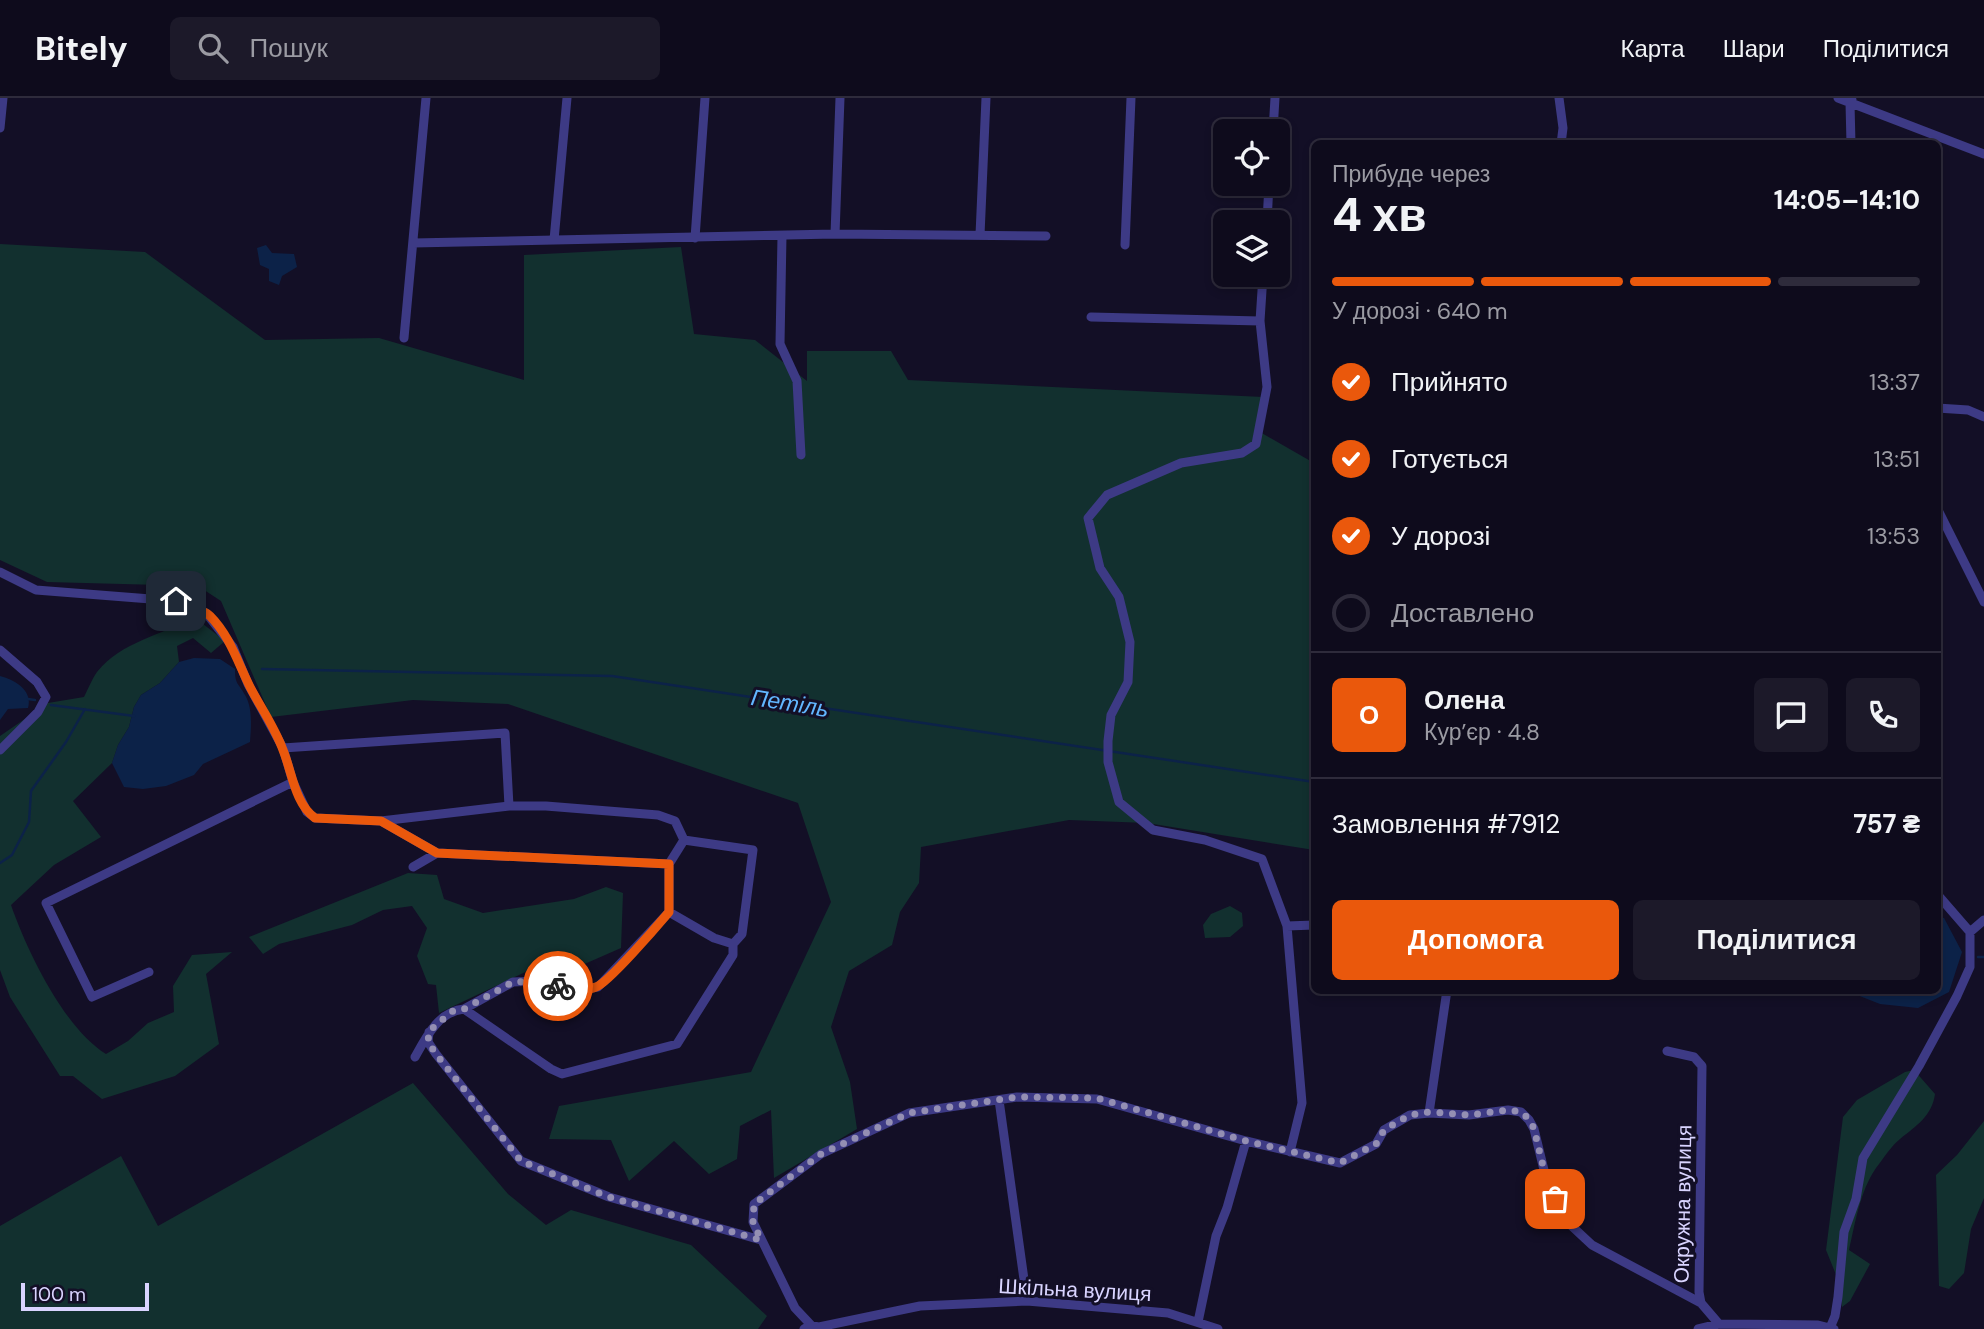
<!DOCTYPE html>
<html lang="uk">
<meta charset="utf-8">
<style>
:root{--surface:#0e0b1c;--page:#1c1929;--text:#f1f3f6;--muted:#9b9ba3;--line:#2e2b3b;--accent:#ea580c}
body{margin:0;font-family:"DM Sans",sans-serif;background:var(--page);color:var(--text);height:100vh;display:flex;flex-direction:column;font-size:26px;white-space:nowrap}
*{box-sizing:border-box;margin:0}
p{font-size:23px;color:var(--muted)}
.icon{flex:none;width:38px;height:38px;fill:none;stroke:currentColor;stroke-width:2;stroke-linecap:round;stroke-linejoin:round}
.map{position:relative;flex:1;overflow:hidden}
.drawer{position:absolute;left:1311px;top:42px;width:630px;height:854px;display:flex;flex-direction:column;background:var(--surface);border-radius:10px;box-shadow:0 4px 10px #0003,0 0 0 2px var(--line)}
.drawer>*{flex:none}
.tools{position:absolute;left:1213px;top:21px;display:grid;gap:14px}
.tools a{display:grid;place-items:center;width:77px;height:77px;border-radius:10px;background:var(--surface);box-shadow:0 4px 10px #0003,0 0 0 2px var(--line);font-size:35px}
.scale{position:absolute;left:21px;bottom:18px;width:128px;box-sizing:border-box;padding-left:7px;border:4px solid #d9d4ff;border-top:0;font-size:19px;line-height:24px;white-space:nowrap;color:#d9d4ff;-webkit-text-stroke:5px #130f26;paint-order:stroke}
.pin{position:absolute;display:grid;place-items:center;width:60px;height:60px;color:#fff;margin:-30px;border-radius:14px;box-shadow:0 4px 10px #0006}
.courier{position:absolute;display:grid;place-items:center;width:70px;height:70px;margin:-35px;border:5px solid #ea580c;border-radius:50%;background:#fff;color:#222;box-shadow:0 2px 9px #0007}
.head em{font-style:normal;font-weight:700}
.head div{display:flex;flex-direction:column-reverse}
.head{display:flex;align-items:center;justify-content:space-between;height:119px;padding:0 21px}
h1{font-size:46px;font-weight:700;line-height:52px}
.bar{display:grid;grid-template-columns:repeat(4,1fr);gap:10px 7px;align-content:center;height:84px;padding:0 21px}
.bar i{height:9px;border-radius:5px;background:var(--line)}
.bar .active{background:var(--accent)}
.bar p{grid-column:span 4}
.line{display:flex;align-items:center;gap:18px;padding:0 21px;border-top:2px solid var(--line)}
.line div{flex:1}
.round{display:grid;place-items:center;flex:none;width:74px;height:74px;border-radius:10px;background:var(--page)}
ol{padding:0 21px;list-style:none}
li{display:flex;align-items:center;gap:21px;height:77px}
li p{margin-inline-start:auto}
li .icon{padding:7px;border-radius:50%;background:var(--accent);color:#fff;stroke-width:4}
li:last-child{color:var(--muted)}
li i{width:38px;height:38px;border:4px solid var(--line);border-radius:50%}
.primary-button{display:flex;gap:14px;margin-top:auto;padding:14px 21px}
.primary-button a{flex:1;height:80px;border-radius:10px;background:var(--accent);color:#fff;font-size:28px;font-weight:700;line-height:80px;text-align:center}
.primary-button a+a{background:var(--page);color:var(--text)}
header{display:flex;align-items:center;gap:42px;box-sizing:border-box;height:98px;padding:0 35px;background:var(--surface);border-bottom:2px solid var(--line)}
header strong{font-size:33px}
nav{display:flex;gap:38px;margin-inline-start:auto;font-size:24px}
.search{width:490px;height:63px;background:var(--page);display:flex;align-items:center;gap:18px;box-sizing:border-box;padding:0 24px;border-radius:10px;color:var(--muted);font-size:26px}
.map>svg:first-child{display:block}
.green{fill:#12302f}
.water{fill:#0c2248}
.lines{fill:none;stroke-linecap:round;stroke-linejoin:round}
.stream{stroke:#0c2248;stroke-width:2.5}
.minor{stroke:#3d3a85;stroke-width:9}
.done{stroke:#948fb3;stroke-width:7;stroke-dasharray:0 12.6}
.route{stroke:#ea580c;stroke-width:9}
.labels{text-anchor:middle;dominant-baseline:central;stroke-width:6;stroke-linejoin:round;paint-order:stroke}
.street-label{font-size:21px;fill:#d9d4ff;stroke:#130f26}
.water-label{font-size:23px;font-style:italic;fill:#62b6ff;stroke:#130f26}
</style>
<header>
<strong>Bitely</strong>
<div class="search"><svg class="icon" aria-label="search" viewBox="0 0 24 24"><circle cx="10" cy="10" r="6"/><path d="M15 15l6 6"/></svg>Пошук</div>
<nav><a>Карта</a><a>Шари</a><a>Поділитися</a></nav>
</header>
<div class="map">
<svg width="1984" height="1231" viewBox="0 0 1984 1231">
<rect width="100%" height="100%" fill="#130f26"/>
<!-- green -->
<path class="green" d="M 0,146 L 145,154 L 265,242 L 379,240 L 524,282 L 524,157 L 681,149 L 694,236 L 755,242 L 807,283 L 807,253 L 891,253 L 908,282 L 1263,299 L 1260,334 L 1314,365 L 1314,752 L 1147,725 L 1069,722 L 921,749 L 919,785 L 900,814 L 892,847 L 849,873 L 831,929 L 850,984 L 857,1031 L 774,1080 L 771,1012 L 740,1028 L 737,1061 L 709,1076 L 674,1043 L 629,1083 L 611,1042 L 549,1041 L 559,1008 L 751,974 L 831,804 L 798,705 L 508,606 L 413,602 L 271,619 L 221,503 L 198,488 L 47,484 L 0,462 Z
M 194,519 L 225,543 L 211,555 L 193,540 L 177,548 L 179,564 L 160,585 L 141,597 L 134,609 L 129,629 L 118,647 L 112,665 L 73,703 L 101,739 L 54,767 L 11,807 C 27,853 64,930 106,956 L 128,943 L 148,925 L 174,914 L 173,888 L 192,857 L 232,854 L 206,876 L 219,946 L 175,978 L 102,1001 L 73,978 L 60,978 L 10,899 L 0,872 L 0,638 L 48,605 L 84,599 C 88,591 92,581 97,574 C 122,543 161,538 194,519 Z
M 408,775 L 437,777 L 444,801 L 483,815 L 574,801 L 606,789 L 623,795 L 621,850 L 580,868 L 538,868 L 439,915 L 436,887 L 428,886 L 417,858 L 427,830 L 412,808 L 383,812 L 352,827 L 279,846 L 263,856 L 249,839 Z
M 1230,808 L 1242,815 L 1243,828 L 1230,839 L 1205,840 L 1203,827 L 1211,816 Z
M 1914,972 L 1935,996 C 1932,1018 1916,1028 1900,1041 C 1891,1048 1883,1061 1876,1070 C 1860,1093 1855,1126 1849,1152 L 1870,1166 L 1850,1203 L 1842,1209 L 1841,1189 L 1826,1152 L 1843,1019 L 1857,1002 L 1905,974 Z
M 413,985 L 508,1096 L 546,1127 L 571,1112 L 691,1147 L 767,1218 L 758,1231 L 0,1231 L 0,1128 L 121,1058 L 158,1128 Z
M 1984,1023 L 1984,1100 L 1971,1131 L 1964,1175 L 1949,1191 L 1939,1188 L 1936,1077 L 1957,1057 Z"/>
<!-- water -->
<path class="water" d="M 266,147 L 272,155 L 294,156 L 297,169 L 282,178 L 279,187 L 269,183 L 269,171 L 260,167 L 257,150 Z
M 194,560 L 220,561 L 235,571 C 235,587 238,584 245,597 C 253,610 251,630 250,644 L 203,666 L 194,677 L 166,688 L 143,691 L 124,689 L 112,665 L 118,647 L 129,629 L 134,609 L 141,597 L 160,585 L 179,564 Z
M 0,578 C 15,582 33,592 28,610 L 8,611 L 0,622 Z
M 1937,818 L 1944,820 L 1962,854 L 1949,894 L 1918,910 L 1880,906 L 1847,893 L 1937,892 Z"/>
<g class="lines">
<!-- stream -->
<path class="stream" d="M 262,571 L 612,578 L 1314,684
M 28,601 L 35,602
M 51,607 L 134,618
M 0,765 L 12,757 L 29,724 L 31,693 L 66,644 L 85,611
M 1978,859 L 1984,859"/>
<!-- minor -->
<path class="minor" d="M 1559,0 L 1563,30 L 1561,46
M 1838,0 L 1984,56
M 0,30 L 3,0
M 1273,33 L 1275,0
M 1851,46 L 1850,5 L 1852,2
M 1267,124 L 1269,86
M 835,136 L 840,0
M 980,137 L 986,0
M 782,138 L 780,246 L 797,283 L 801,357
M 695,140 L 705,0
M 554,142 L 567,0
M 413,145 L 835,136 L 1046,138
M 1125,147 L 1131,0
M 1263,177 L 1260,223 L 1267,289 L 1256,346 L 1242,355 L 1181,365 L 1107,397 L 1088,420 L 1100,470 L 1119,499 L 1130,544 L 1128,584 L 1111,617 L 1108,643 L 1108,664 L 1119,704 L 1153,732 L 1205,742 L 1262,761 L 1287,828 L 1302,1005 L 1290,1054
M 1091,219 L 1260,223
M 404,240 L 426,0
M 1937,310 L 1968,312 L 1984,319
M 1937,410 L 1984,504
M 0,474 L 36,492 L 176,503 L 206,515 L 233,549 L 248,586 L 283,650 L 293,684 L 307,714 L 315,720 L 381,723 L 437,755 L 413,769
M 0,552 L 37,584 L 46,599 L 38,614 L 0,652
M 283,650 L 505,635 L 509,708 L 381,723
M 509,708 L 546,708 L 658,717 L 675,723 L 684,742 L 669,766
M 684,742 L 753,752 L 742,836 L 733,846
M 1937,796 L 1970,834
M 1287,828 L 1314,827
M 1970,834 L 1984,822
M 149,874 L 92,899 L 46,805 L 293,684
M 464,911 L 513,884 L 535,883 L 578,892 L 598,889 L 669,814
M 429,934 L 428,944 L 436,956 L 521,1063 L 609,1099 L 761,1142
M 415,959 C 426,939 439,913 464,911 L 551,971 L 562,976 L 677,946 L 733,857 L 733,846 L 714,840 L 669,814 L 669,766 L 437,755
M 999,1002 L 1027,1203
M 1429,1015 L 1447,892
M 1701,1205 L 1719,1226
M 1198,1224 L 1216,1138 L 1227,1110 L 1246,1043 L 1340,1065 L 1376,1046 L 1384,1032 L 1410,1017 L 1429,1015 L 1469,1017 L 1508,1012 L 1521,1014 L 1529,1022 L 1534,1031 L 1544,1072 L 1562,1119 L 1592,1147 L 1701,1205 L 1699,1194 L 1702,968 L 1694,959 L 1667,953
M 811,1227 L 795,1210 L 753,1124 L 754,1106 L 821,1056 L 909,1015 L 1017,999 L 1097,1001 L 1246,1043
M 1830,1230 L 1835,1218 L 1838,1199 L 1844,1134 L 1856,1101 L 1863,1060 L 1919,968 L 1957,898 L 1970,869 L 1970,834
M 804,1231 L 811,1227 L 819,1229 L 920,1208 L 1027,1203 L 1168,1215 L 1218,1231
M 1698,1231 L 1719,1226 L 1818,1227 L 1834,1231"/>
</g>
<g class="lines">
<!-- done -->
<path class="done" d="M 558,888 L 535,883 L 513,884 L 464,911 L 454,912 L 429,933 L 428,944 L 436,956 L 521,1063 L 609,1099 L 761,1142 L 753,1124 L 754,1106 L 821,1056 L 909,1015 L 1017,999 L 1097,1000 L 1246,1043 L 1340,1065 L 1376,1046 L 1384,1032 L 1410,1017 L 1429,1014 L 1469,1017 L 1508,1012 L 1521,1014 L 1530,1022 L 1534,1031 L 1544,1072 L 1555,1101"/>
<!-- route -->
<path class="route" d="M 176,503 C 186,507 202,510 210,518 C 230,538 238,565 250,589 C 261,610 275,630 283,652 C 292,674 295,706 315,720 L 381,723 L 437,755 L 669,766 L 669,814 C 658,827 608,885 596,889 C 584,894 571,891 558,888"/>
</g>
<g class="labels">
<!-- street labels -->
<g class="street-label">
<text transform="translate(1683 1106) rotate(-89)">Окружна вулиця</text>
<text transform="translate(1075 1192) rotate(3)">Шкільна вулиця</text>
</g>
<!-- water labels -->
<g class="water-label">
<text transform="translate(790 605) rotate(9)">Петіль</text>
</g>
</g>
</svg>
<div class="tools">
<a><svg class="icon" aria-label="locate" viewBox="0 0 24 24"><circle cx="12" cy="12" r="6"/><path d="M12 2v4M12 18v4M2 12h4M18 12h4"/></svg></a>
<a><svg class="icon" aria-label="layers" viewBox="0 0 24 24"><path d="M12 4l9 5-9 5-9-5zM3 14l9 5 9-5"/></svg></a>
</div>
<div class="scale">100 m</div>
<div class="pin" style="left:1555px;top:1101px;background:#ea580c"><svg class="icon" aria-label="bag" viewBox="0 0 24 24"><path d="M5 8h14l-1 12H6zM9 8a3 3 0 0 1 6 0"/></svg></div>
<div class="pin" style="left:176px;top:503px;background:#1f2937"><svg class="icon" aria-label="home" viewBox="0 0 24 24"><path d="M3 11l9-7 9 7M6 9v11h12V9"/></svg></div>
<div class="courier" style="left:558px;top:888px"><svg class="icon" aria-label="bike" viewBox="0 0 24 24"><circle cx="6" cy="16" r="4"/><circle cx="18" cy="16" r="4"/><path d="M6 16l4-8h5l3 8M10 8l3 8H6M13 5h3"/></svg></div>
<section class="drawer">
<div class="head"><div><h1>4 хв</h1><p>Прибуде через</p></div><em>14:05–14:10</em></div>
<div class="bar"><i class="active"></i><i class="active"></i><i class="active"></i><i></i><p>У дорозі · 640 m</p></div>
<ol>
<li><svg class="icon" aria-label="check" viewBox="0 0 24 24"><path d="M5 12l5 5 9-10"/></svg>Прийнято<p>13:37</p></li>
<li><svg class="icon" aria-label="check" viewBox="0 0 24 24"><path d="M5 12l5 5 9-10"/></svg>Готується<p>13:51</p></li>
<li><svg class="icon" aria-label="check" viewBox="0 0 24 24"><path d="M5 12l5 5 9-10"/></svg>У дорозі<p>13:53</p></li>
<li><i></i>Доставлено</li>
</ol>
<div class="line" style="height:126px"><b class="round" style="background:var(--accent);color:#fff">О</b><div><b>Олена</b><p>Кур’єр · 4.8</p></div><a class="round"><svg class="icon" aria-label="chat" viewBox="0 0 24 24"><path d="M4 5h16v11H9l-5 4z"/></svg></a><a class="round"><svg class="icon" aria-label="phone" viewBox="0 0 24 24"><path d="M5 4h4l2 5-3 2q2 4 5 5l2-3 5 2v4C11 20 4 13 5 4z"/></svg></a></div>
<div class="line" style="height:91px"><div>Замовлення #7912</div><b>757 ₴</b></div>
<div class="primary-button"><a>Допомога</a><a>Поділитися</a></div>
</section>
</div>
